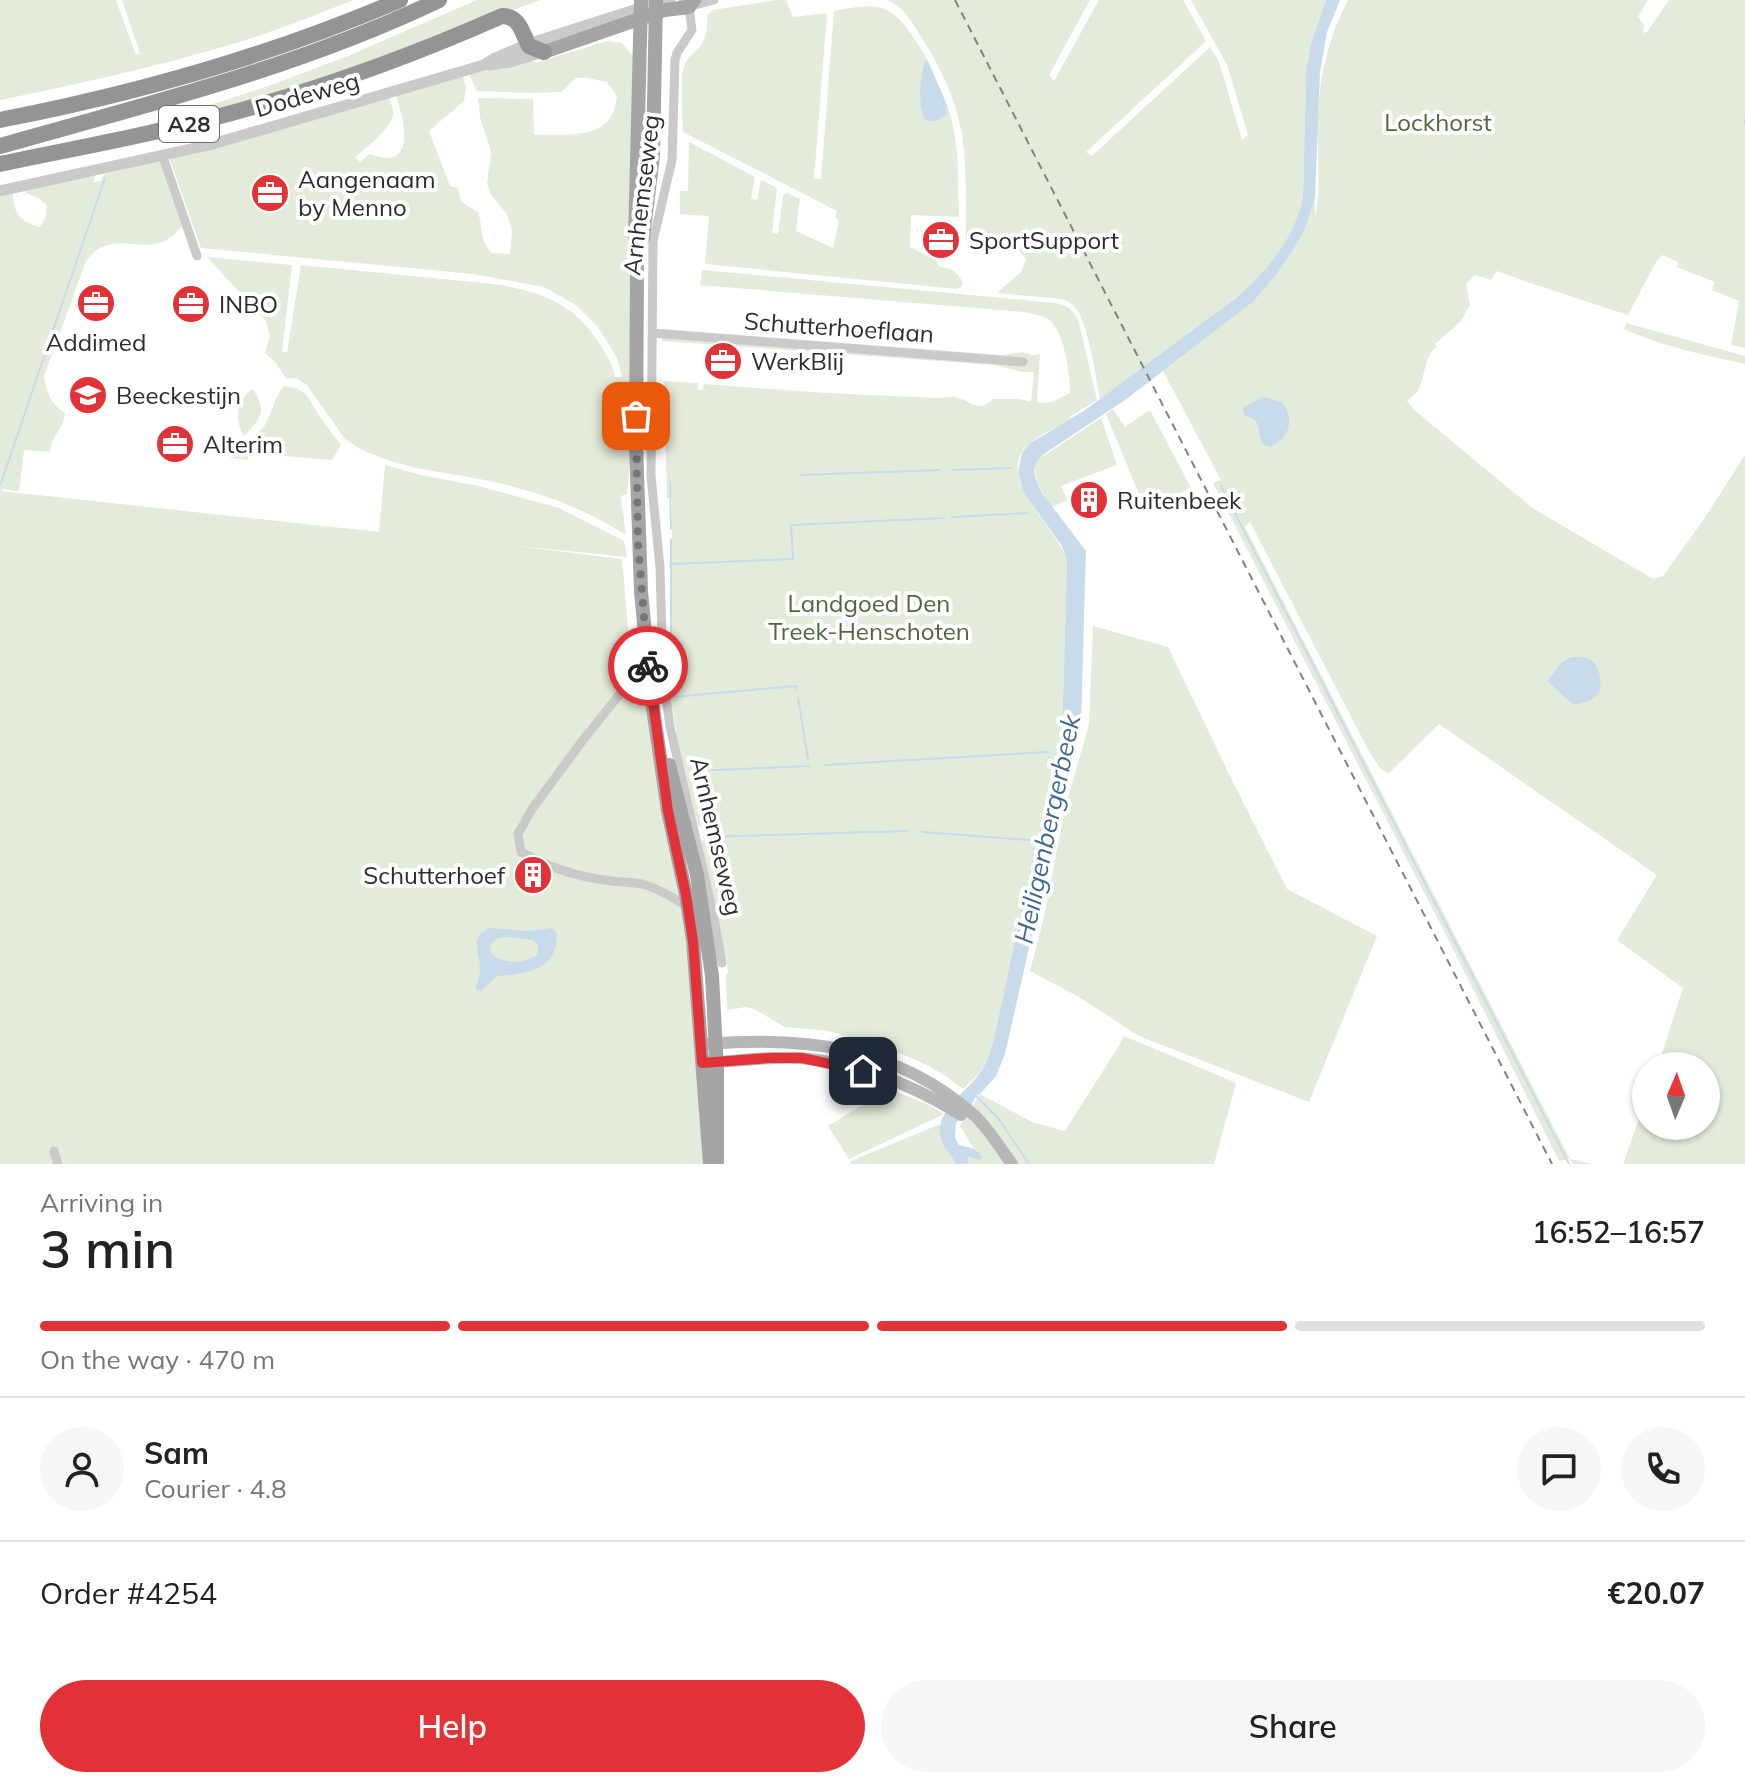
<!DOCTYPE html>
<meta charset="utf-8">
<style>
:root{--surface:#fff;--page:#f6f6f6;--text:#222;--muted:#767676;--line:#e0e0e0;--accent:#e13337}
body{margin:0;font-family:Mulish,sans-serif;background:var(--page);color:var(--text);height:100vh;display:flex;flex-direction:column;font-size:30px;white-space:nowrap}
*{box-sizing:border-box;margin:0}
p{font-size:26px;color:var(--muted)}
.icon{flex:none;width:44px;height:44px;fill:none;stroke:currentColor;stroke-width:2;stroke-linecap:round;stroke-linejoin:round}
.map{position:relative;height:1164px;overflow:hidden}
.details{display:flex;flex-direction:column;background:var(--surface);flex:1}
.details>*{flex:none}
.needle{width:52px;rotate:2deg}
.buttons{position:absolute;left:1632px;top:1052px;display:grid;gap:16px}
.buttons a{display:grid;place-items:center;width:88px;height:88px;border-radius:50%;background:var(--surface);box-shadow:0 2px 6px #0004;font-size:40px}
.pin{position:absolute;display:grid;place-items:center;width:68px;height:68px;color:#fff;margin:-34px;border-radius:16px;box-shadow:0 4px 12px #0006}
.courier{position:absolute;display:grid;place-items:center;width:80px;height:80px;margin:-40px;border:6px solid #e13337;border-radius:50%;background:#fff;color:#222;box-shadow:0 2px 10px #0007}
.headline em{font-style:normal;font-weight:600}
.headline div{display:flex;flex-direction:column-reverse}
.headline{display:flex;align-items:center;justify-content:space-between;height:136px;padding:0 40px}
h1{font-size:52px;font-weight:600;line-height:60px}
.bar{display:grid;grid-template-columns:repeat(4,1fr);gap:12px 8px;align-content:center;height:96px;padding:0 40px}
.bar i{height:10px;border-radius:6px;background:var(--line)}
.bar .selected{background:var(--accent)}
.bar p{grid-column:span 4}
.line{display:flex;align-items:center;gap:20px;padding:0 40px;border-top:2px solid var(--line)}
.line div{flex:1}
.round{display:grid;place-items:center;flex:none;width:84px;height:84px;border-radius:42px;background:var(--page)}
.primary-button{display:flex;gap:16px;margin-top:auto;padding:16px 40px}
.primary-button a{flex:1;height:92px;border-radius:48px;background:var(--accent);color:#fff;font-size:32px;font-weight:600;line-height:92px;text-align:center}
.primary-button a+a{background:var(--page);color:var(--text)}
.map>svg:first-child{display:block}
.green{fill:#e3ebdb;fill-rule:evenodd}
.water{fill:#c8dbea;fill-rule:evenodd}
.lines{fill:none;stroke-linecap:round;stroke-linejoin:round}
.stream{stroke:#c8dbea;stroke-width:2}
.minor{stroke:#cacaca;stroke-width:9}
.tertiary{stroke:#cacaca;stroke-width:11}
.secondary{stroke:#b7b7b7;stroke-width:12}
.primary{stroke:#a5a5a5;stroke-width:14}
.motorway{stroke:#949494;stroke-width:16}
.rail{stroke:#828282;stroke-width:2;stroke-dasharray:8 6;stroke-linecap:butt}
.done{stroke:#767676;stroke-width:8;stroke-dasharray:0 14.4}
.route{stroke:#e13337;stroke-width:10}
.labels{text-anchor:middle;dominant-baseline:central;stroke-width:8;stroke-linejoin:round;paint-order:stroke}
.shield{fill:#fff;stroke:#6c6c6c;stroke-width:2}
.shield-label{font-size:22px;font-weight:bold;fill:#2d2d2d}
.street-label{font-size:24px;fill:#2d2d2d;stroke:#fff}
.park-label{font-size:24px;fill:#4e683c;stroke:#fff}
.poi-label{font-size:24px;fill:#2d2d2d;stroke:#fff;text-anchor:start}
.water-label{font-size:26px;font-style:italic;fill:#3e6a8d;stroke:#fff}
</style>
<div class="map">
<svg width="1745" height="1164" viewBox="0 0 1745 1164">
<rect width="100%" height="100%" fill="#fff"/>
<!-- green -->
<path class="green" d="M 0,0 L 116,0 L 136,55 L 140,53 L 122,0 L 354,0 C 314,15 274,32 233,44 C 156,67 78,84 0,100 Z
M 477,0 L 540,0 L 309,87 L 122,133 L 266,87 L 348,56 Z
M 777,0 L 786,0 L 793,17 L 827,13 L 814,179 L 821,179 L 834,11 C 872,4 888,0 911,34 C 917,43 923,51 928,61 L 924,63 L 922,71 L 921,102 L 922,115 L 946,114 L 947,105 C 960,141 958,179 959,217 L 911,215 L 910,247 L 936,260 L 940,267 C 952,268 958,272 963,283 L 961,287 L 957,289 L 705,264 L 709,216 L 680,214 L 680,191 L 688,191 L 689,142 L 755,177 L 751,199 L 757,200 L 761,180 L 777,188 L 772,233 L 778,234 L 783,196 L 786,192 L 800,199 L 796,231 L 833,248 L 839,221 L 835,217 L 837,211 L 683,132 C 683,115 679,82 684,67 C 687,59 690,56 696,51 C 706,42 708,29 707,16 L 713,10 Z
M 887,0 L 1090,0 L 1049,75 L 1054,81 L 1099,0 L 1183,0 L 1206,41 L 1086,152 L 1092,156 L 1210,47 L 1219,62 L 1242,140 L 1248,135 L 1227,65 L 1191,0 L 1326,0 L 1311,43 L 1306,72 L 1303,196 C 1293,257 1240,295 1194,330 C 1163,354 1132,376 1100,399 C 1096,378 1088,318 1073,305 C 1069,301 1067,301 1062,299 L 997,293 L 1021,272 L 1026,260 L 1024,256 L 1019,251 L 1002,251 L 988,241 L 966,241 C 965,206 968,164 961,130 C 955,96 938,63 920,35 C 911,21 903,6 887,0 Z
M 1348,0 L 1648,0 L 1638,17 L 1644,24 L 1643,33 L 1647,32 L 1669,0 L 1745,0 L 1745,348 L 1731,345 L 1739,301 L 1712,290 L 1715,282 L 1677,267 L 1678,262 L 1662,255 L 1656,262 L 1628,315 L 1530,283 L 1497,271 L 1491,280 L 1475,275 L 1466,284 L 1470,305 L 1461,321 L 1435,344 L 1437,346 C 1423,357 1426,377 1417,392 C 1415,394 1409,399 1407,401 L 1414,410 L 1534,509 L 1653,579 L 1663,576 L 1702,522 L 1745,455 L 1745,1164 L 1623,1164 L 1646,1099 L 1646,1126 L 1706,1126 L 1706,1066 L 1658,1066 L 1683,988 L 1617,940 L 1657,875 L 1439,724 L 1388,774 L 1380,768 L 1371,755 L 1250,522 L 1245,527 L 1570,1159 L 1593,1164 L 1573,1164 L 1570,1159 L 1559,1161 L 1446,935 L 1213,483 L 1221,480 L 1163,371 L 1253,302 L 1277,274 L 1305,229 L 1315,198 L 1315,217 C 1322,184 1316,147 1318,112 C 1320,74 1330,33 1348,0 ZM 1591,660 L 1593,698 L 1573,705 L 1547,681 L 1561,663 Z
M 608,41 L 622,43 L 634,57 L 631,453 L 627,494 L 621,496 L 626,535 C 586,509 540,492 494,482 C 445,471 386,469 345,439 L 307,385 L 296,378 L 286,379 L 277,364 L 265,353 L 270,336 L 266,321 L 207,257 L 292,265 L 282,351 L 287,353 L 301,265 L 493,284 C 541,291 577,304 602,348 C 608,358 613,365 615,377 L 622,377 L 617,358 L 598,327 L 576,305 L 544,287 L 473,274 L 201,248 L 169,157 L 389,95 C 390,101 393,108 393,114 C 392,129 365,148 355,157 L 360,162 L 370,154 C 418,173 404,119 395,93 L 462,74 L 466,87 L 464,101 L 429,131 L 450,186 L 458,188 L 461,202 L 478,212 C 484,231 478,234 491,253 L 510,254 L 512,231 L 507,214 L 492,196 L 487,184 L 491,152 L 480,117 L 478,98 L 533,99 L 534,135 C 569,133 613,143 617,96 L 607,82 L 587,78 L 576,78 L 561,92 L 530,93 L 477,91 L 470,76 L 471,71 L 526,61 L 538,62 Z
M 160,160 L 182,226 C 154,261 130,233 100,248 C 94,251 90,256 86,261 L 44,376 C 46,392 51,404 65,413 C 64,428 51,436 50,452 L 24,450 L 19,491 L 2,489 L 1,491 L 379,532 L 385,465 L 421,475 L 479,486 L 559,508 L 624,541 L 627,557 L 507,545 L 622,559 L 632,673 L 640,665 L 640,678 L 643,679 L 652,752 L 682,913 L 693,999 L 707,1164 L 0,1164 L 0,197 L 13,193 C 13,213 21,223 40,227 L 45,219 L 47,206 L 40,199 L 26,193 L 25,189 L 95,175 L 93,182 L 101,181 L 104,174 Z
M 702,270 L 1056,303 L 1070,308 L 1078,319 L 1097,400 L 1071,416 L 1069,420 C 1056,428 1038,435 1027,446 C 994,479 1059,529 1067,561 L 1062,734 L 1028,879 L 993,1043 C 986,1065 980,1074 963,1089 C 937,1068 916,1059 883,1047 L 883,1045 L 878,1043 L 877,1046 L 829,1031 L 785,1027 L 754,1009 L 745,1007 L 729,1010 L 727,1009 L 726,974 L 728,973 L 726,956 L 715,958 L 693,842 L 705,840 L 701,826 L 698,826 L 684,773 L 682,770 L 671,699 L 670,572 L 672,572 L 672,498 L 667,498 L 664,381 L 698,383 L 698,390 L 703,390 L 704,384 L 826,393 L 938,398 C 945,398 951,396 958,398 C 972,402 980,413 993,399 L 1019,399 L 1031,402 L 1034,372 L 1022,372 L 995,365 L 662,341 L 662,329 L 1002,355 L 1022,352 L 1032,355 L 1040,354 L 1037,403 L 1052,402 L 1070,393 C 1070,374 1065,333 1049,320 C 1042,315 1032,314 1024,312 L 700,285 Z
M 1626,323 L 1745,356 L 1745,364 C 1705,355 1661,346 1624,329 Z
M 284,386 L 296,388 L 306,394 L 322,420 L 341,445 L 332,460 L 249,453 L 248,460 L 230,458 L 263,428 C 272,415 273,399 284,386 Z
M 253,389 C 267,412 262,417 244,436 C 234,421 236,398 253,389 Z
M 1113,409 L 1125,427 L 1150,410 L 1191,488 L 1146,511 L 1106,414 Z
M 1101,418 L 1117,465 L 1061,486 L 1067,500 L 1052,507 C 1043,493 1031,478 1036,461 Z
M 1093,626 L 1168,647 L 1228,772 L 1287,889 L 1377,936 L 1309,1102 L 1139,1036 L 1079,997 L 1030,971 L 1043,921 L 1065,808 L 1089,725 Z
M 1124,1036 L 1236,1083 L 1214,1164 L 968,1164 L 967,1157 L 979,1160 L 979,1151 L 974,1149 L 960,1126 L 980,1094 L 1032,1122 L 1065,1131 L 1120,1044 Z
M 889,1089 L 927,1104 L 944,1114 L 849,1159 L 828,1126 Z
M 940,1124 L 941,1140 L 955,1164 L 850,1164 L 851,1161 Z"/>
<!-- water -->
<path class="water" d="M 1326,0 L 1340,0 L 1327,32 L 1320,72 L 1315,198 L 1305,229 L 1296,245 L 1277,274 L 1253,302 L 1125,400 L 1044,454 C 1029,467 1034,476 1042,493 L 1086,551 L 1081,723 L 1057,807 L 1035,921 L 1005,1054 L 996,1076 L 980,1094 L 976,1096 L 970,1108 L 956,1123 L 955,1137 L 959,1145 C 968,1148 981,1148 982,1158 L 979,1160 L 968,1157 L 968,1164 L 955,1164 C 952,1156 945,1149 942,1142 C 931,1116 962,1095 976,1078 C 985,1067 989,1056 993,1043 L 1028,879 L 1062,734 L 1067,561 L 1062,546 L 1024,493 L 1018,472 L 1022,453 L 1029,444 L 1085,410 L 1232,301 C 1265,274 1296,238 1303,196 L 1306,72 L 1311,43 Z
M 928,61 L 944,98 L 947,105 L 946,114 C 939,121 933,123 924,119 C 918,104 920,79 924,63 Z
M 1262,397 L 1282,402 C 1295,420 1290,437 1270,447 L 1262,444 L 1257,423 L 1254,419 L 1244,415 L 1243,408 Z
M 1571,657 C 1577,657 1586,656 1591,660 C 1600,666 1604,686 1597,695 C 1591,701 1581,704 1573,705 L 1547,681 L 1561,663 Z
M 489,928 L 528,931 L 552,928 L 557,933 C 558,971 525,974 497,976 L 481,991 L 475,989 C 477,983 480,976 480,969 C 480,951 468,939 489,928 ZM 506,937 L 533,940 L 538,946 L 538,954 C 525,965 504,964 491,954 L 490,945 L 498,938 Z"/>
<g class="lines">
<!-- stream -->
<path class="stream" d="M 1745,120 L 1745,123
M 952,470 L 1010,468
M 800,475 L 940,470
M 670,482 L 671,529
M 0,486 L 105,178
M 1221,486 L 1569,1164
M 952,517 L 1027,513
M 671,539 L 671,664 L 673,697 L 796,686 L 796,690
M 670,564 L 793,559 L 791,525 L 944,518
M 798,698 L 808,759
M 824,765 L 1048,752
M 694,771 L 809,766
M 923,832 L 1029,840
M 704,837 L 907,831
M 975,1095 L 998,1118 L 1029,1164"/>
<!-- minor -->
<path class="minor" d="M 683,0 L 689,7 L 692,30 L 677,53 L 675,60 L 672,160 L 653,241 L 651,476 L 660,567 L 663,673 L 670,727 L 713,913 L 722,963
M 656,3 L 671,0
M 691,6 L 714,0
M 163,157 L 197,256
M 652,333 L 1023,362
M 648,666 L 632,679 L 583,740 L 532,809 L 518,834 L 521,852 C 546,866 576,876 604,880 C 617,882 630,882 642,884 C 658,888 673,898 687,906
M 54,1151 L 58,1164"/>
<!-- tertiary -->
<path class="tertiary" d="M 490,65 L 510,62 L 543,52
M 0,191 L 209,145 L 484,65 L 495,58 L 528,44 L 656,3"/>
<!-- secondary -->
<path class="secondary" d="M 708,1044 C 806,1036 898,1047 974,1115 C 989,1129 1000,1148 1012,1164
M 707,1063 C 738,1061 768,1056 799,1058 C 857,1062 913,1085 961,1115"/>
<!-- primary -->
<path class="primary" d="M 641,0 L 635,241 L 637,270 L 636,444 L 641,591 L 650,688 L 668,811 L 686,895 L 693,941 L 710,1164
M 544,52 L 665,10 L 689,7 L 694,0
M 643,238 L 653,156 L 656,0
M 669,765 L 697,875 L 712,976 L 717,1069 L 717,1164"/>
<!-- motorway -->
<path class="motorway" d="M 0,120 C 139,93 270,56 400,0
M 0,146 C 149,104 299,67 439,0
M 0,164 C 70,149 140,137 209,119 C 309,93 407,58 502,16 C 520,16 522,33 529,46 L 544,52"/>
<!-- rail -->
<path class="rail" d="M 955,0 L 1552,1164"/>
</g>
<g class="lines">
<!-- done -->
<path class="done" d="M 636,416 L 638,544 L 648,666"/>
<!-- route -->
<path class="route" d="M 648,666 L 668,811 L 686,895 L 693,941 L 702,1063 L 769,1058 L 802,1058 L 863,1071"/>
</g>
<!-- icons -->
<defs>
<symbol id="office-disc" viewBox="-11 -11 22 22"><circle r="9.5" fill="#e13337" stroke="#fff"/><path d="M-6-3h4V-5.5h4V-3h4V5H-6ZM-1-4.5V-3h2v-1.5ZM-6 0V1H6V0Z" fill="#fff"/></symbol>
<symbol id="university-disc" viewBox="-11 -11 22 22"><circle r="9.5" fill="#e13337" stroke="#fff"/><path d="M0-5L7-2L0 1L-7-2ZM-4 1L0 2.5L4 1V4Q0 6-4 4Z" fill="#fff"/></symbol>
<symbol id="building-disc" viewBox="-11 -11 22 22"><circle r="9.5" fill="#e13337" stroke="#fff"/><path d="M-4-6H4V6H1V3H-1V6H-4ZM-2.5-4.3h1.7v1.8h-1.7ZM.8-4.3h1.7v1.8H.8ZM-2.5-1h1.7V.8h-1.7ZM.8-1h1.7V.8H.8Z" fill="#fff"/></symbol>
</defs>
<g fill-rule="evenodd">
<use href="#office-disc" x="248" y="171" width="44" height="44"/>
<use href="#office-disc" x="919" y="218" width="44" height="44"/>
<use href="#office-disc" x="74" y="281" width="44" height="44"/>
<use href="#office-disc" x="169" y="282" width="44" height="44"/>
<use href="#office-disc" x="701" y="339" width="44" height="44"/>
<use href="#university-disc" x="66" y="373" width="44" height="44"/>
<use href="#office-disc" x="153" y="422" width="44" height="44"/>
<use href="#building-disc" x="1067" y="478" width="44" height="44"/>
<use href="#building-disc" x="511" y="853" width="44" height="44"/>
</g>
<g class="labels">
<!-- shield labels -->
<rect class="shield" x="159" y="106" width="60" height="36" rx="6"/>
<g class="shield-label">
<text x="189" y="124">A28</text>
</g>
<!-- street labels -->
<g class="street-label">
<text transform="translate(307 94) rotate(-16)">Dodeweg</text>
<text transform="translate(641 195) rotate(-83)">Arnhemseweg</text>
<text transform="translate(839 327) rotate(4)">Schutterhoeflaan</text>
<text transform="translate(717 836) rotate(77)">Arnhemseweg</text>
</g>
<!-- park labels -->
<g class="park-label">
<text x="1438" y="122">Lockhorst</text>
<text x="869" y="603">Landgoed Den<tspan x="869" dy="28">Treek-Henschoten</tspan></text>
</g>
<!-- poi labels -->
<g class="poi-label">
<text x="298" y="179">Aangenaam<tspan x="298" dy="28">by Menno</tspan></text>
<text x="969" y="240">SportSupport</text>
<text x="219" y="304">INBO</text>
<text x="96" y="342" text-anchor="middle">Addimed</text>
<text x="751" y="361">WerkBlij</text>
<text x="116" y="395">Beeckestijn</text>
<text x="203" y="444">Alterim</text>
<text x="1117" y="500">Ruitenbeek</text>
<text x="505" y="875" text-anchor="end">Schutterhoef</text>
</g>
<!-- water labels -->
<g class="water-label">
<text transform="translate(1047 829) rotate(-78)">Heiligenbergerbeek</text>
</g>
</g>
</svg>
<div class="buttons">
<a><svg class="needle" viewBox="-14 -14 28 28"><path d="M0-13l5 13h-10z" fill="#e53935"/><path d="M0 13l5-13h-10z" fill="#767676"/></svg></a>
</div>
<div class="pin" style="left:636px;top:416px;background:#ea580c"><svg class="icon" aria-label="bag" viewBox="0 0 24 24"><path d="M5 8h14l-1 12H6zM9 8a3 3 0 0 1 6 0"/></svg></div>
<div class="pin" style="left:863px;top:1071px;background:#1f2937"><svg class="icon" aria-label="home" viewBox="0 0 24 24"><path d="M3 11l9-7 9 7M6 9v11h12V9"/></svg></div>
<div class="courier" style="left:648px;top:666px"><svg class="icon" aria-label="bike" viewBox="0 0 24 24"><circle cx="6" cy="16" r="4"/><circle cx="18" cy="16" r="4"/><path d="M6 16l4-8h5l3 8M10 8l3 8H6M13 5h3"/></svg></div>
</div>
<section class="details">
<div class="headline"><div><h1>3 min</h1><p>Arriving in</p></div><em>16:52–16:57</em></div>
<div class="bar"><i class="selected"></i><i class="selected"></i><i class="selected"></i><i></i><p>On the way · 470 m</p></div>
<div class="line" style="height:144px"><a class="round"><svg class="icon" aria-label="person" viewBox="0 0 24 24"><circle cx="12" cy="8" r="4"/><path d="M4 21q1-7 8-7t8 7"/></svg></a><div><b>Sam</b><p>Courier · 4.8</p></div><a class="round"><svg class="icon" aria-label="chat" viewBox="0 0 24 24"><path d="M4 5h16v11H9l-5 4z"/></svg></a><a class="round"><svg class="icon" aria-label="phone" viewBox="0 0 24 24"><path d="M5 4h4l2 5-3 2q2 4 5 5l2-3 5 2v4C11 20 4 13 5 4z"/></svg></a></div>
<div class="line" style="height:104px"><div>Order #4254</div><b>€20.07</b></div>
<div class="primary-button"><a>Help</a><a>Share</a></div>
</section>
